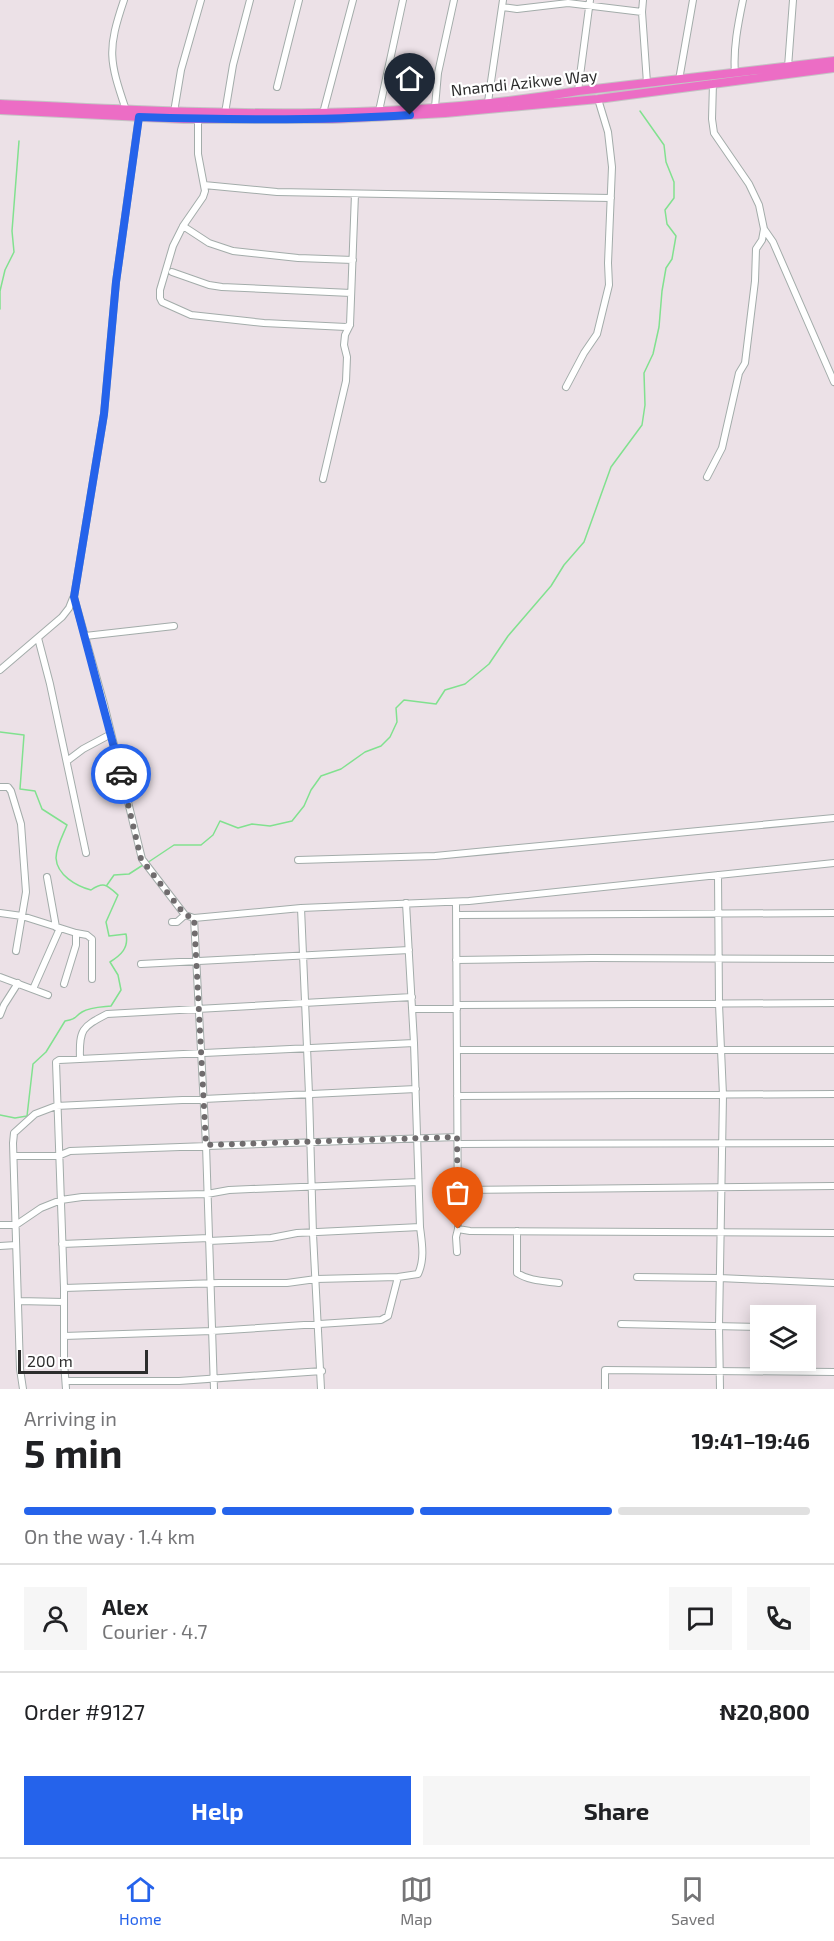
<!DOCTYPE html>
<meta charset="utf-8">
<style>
:root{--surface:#fff;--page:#f6f6f6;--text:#202124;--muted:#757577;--line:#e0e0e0;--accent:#2563eb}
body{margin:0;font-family:"Exo 2",sans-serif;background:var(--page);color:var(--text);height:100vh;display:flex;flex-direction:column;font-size:22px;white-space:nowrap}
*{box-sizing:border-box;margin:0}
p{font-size:20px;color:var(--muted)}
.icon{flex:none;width:33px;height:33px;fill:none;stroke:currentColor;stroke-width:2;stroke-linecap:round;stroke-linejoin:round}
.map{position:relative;height:1389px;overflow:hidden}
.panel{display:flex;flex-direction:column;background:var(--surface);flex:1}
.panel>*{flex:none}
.buttons{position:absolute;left:750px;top:1305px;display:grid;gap:12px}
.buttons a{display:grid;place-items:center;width:66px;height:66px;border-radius:0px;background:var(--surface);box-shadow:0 3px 15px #0003;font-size:30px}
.scale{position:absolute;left:18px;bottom:15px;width:130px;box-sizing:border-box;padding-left:6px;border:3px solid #2d2d2d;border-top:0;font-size:16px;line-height:21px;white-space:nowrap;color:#2d2d2d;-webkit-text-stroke:4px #fff;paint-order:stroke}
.pin{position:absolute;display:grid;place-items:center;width:51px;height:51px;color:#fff;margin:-62px -26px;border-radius:50% 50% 50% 0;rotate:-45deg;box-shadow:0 0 6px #0007}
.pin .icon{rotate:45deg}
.courier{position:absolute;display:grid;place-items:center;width:60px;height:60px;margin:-30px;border:4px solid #2563eb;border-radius:50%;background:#fff;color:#222;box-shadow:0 2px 8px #0007}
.summary em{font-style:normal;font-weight:700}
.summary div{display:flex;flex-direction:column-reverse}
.summary{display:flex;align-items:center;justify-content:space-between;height:102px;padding:0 24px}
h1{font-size:39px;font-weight:700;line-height:45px}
.bar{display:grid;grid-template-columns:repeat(4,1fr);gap:9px 6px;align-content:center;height:72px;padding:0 24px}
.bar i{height:8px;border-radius:4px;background:var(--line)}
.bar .current{background:var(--accent)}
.bar p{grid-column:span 4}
.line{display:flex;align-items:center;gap:15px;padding:0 24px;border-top:2px solid var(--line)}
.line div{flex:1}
.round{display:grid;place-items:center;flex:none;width:63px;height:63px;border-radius:0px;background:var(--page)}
.action{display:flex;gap:12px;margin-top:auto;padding:12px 24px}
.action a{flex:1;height:69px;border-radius:0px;background:var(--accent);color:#fff;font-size:24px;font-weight:700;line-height:69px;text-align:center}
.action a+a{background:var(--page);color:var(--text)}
.tab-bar{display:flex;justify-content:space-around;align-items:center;height:84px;border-top:2px solid var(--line);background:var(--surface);font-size:16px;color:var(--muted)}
.tab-bar a{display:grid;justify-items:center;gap:3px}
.tab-bar .current{color:var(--accent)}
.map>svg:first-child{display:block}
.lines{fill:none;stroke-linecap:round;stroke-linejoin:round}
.stream{stroke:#81e18f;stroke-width:1.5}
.minor-casing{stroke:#a3acaa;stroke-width:8}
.highway-casing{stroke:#c4c4c4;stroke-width:10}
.minor{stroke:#fff;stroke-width:6}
.highway{stroke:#ec6dc5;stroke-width:8}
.done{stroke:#706c6e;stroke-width:6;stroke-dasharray:0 10.8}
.route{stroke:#2563eb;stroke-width:8}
.labels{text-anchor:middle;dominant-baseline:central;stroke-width:4.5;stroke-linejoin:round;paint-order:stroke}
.street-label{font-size:16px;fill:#2d2d2d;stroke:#fff}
</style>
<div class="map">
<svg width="834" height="1389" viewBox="0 0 834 1389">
<rect width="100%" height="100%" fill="#ece1e7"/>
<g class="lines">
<!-- stream -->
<path class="stream" d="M 0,309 L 0,291 L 5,270 L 14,252 L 12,231 L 19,141
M 0,732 L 24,735 L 20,789 L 35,791 L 42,809 L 67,825 C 63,835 56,847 56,858 C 57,875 76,886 91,890 C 104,881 107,885 118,895 L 106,922 L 109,936 L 126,934 C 129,948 121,955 110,962 L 118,975 L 121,990 L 111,1006 C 102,1007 90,1007 82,1012 C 74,1017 77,1019 65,1021 L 46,1052 L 33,1064 L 27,1116 L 15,1118 L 0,1115
M 147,863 L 174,845 L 201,845 L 213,835 L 220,821 L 238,828 L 252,824 L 270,826 L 292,821 L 304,806 L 311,790 L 321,776 L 341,769 L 365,752 L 381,746 L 390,737 L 397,722 L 396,708 L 404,700 L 436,704 L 445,690 L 465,684 L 489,664 L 508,636 L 551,586 L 564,565 L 584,542 L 611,467 L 642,425 L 645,405 L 644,373 L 653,354 L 659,327 L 662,291 L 666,268 L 672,259 L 676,236 L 667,224 L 665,210 L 674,198 L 674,182 L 666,162 L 664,145 L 640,111
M 107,885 L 114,875 L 129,874 L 143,865"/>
<defs>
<path id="minor" d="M 124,0 C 107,50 109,60 126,110
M 643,0 L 642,12 L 647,83
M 502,7 L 517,9 L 568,3 L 642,12
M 788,67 L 793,0
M 735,73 C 733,49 738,24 743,0
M 679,80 L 693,0
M 713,83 L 712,119 L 714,133 L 749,184 L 759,205 L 764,229 L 773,242 L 834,382
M 277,87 L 299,0
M 578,91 L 590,0
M 488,102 L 503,0
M 435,107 L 438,73 L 454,0
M 379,111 L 403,0
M 174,112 L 181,70 L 201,0
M 225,113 L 233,65 L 250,0
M 323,113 L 353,0
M 139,116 L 116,282 L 104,414 L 74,597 L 104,704 L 142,859 L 185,915 L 194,918 L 301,908 L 469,901 L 834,863
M 198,119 L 198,154 L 205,191 L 203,197 L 183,226 L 173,246 L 160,290 L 160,298 L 162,302 L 191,315 L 264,323 L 346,327 L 350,325
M 204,185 L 277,192 L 611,198
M 183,226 L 209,243 L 233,251 L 298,258 L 353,260
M 172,272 L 209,285 L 222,287 L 351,293
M 566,387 L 584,353 L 597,334 L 609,285 L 608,263 L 612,167 L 608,132 L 598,99
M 707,477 L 722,448 L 739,373 L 745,363 L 755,281 L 756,249 L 762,240 L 764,229
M 323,479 L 346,381 L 347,357 L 344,345 L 345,335 L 350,325 L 355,194
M 85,636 L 174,626
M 38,638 L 50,684 L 86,853
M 0,670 L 62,617 L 69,608 L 73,598
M 67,761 L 83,749 L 111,734
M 0,787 L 8,787 L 11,791 L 21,824 L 26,892 L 16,951
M 298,860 L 435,856 L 834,818
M 718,875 L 719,1004 L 723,1095 L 719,1326 L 720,1389
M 47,877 L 56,927
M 456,902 L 458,1229 L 456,1237 L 457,1252
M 301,908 L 309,1094 L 313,1234 L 321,1389
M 0,913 L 22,916 L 76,933 L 76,945 L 64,984
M 457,915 L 834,913
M 194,918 L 206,1145 L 214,1389
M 172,922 L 177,922 L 185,915
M 76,933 L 87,935 L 92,939 L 92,979
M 456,960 L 592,958 L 834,959
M 141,964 L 409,950
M 0,977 L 48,995
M 33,989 L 60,928
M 457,1005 L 834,1003
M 412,1009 L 457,1009
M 0,1015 L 4,1005 L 18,983
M 457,1050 L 834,1050
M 80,1059 C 79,1029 82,1027 107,1014 L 412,997
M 457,1096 L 834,1094
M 458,1144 L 834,1143
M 15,1156 L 58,1156 L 70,1151 L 457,1137
M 458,1190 L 834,1186
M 0,1225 L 16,1225 L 41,1208 L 61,1200 L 82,1197 L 207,1194 L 229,1190 L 418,1182
M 458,1229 L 470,1231 L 834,1233
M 517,1231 L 517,1273 C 529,1281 545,1281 559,1283
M 209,1241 L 271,1238 L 297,1233 L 420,1227
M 62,1244 L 209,1238
M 0,1246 L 16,1245
M 637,1277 L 719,1278 L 834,1283
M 64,1288 L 219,1283 L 287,1283 L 316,1279 L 398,1277 L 418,1274 C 425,1259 422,1243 420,1227 L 414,1043 L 406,903
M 18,1301 L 64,1302
M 621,1324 L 760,1327
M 64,1336 L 212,1331 L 381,1320 L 388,1316 L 398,1277
M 66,1381 L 179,1381 L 322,1371
M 23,1389 L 20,1369 L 13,1143 L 14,1133 L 35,1114 L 56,1106 L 416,1089
M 66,1389 L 64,1362 L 64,1288 L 56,1062 L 59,1060 L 414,1043
M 605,1389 L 605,1370 L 834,1372"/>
<path id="highway" d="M 0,104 C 192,113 387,124 578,91 L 834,61
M 0,110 L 184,119 L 332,119 L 372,117 L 445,113 L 598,99 L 834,68"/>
</defs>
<!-- minor casing -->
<use href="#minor" class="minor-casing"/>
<!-- highway casing -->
<use href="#highway" class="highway-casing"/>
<!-- minor -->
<use href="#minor" class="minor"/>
<!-- highway -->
<use href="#highway" class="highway"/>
</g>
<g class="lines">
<!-- done -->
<path class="done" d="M 121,774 L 141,859 L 185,915 L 194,918 L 206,1145 L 457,1137 L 458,1229"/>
<!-- route -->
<path class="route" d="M 121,774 L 74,597 L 104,414 L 116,282 L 139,117 C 230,120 320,121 410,115"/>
</g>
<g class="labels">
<!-- street labels -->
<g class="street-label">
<text transform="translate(524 82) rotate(-6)">Nnamdi Azikwe Way</text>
</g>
</g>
</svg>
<div class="buttons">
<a><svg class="icon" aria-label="layers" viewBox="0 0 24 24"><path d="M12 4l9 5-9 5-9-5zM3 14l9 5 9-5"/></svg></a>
</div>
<div class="scale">200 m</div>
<div class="pin" style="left:458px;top:1229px;background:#ea580c"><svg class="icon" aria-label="bag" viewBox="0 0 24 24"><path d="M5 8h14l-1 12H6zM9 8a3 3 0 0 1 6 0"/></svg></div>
<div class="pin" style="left:410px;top:115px;background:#1f2937"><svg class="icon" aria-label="home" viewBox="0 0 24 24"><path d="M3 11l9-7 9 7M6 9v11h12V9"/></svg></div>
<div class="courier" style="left:121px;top:774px"><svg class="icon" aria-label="car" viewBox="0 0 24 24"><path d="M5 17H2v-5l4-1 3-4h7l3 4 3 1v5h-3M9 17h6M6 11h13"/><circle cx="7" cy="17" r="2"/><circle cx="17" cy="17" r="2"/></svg></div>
</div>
<section class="panel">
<div class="summary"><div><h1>5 min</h1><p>Arriving in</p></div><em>19:41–19:46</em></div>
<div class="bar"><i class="current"></i><i class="current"></i><i class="current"></i><i></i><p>On the way · 1.4 km</p></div>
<div class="line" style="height:108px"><a class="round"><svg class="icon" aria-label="person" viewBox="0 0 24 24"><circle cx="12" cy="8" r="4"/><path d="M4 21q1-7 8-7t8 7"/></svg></a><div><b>Alex</b><p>Courier · 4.7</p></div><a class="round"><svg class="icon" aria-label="chat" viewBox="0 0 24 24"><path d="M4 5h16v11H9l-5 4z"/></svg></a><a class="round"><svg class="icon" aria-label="phone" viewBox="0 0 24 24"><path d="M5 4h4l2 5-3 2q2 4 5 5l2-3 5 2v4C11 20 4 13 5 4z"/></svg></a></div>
<div class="line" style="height:78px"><div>Order #9127</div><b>₦20,800</b></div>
<div class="action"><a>Help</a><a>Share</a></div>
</section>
<nav class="tab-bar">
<a class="current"><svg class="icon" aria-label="home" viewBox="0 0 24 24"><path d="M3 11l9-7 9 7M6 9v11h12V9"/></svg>Home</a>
<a><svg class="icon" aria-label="map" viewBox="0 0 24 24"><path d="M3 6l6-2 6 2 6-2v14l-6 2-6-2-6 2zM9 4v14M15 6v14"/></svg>Map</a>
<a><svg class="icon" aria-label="saved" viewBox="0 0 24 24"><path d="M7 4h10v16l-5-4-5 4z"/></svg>Saved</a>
</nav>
